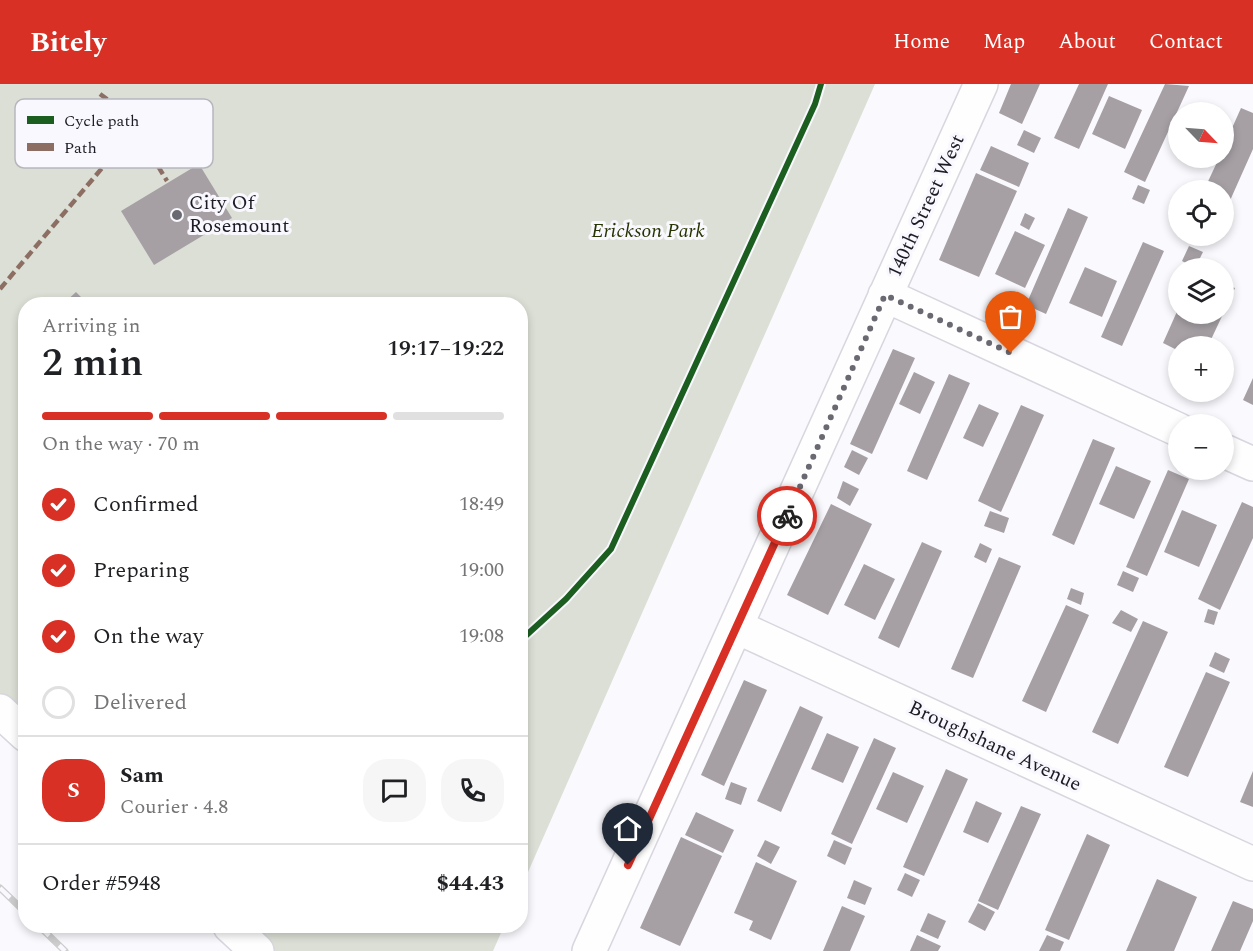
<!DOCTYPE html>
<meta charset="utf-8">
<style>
:root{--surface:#fff;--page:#f6f6f6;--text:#202124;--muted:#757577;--line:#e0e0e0;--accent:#d93025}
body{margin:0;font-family:Spectral,serif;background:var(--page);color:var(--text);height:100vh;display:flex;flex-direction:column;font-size:22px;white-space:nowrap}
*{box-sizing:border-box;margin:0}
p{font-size:20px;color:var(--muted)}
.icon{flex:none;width:33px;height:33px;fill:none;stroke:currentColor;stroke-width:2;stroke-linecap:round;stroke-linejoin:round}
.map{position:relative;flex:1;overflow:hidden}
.details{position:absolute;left:18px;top:213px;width:510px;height:636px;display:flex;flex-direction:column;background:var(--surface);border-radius:24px;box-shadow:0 3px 9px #0003}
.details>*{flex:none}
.needle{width:39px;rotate:115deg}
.tools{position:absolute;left:1168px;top:18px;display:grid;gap:12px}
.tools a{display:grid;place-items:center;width:66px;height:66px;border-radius:50%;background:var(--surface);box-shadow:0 3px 9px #0003;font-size:30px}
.pin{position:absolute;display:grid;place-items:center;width:51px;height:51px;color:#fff;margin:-62px -26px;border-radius:50% 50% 50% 0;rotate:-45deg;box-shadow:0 0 6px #0007}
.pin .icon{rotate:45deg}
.courier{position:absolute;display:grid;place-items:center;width:60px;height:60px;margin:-30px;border:4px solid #d93025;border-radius:50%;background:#fff;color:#222;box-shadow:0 2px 8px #0007}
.headline em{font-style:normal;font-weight:600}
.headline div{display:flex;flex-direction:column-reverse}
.headline{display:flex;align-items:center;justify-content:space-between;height:102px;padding:0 24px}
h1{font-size:39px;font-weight:600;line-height:45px}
.bar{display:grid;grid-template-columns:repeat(4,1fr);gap:9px 6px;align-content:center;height:72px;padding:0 24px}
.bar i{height:8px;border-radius:4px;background:var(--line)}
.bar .selected{background:var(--accent)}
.bar p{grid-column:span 4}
.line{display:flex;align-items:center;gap:15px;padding:0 24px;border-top:2px solid var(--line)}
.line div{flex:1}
.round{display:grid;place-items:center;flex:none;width:63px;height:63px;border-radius:24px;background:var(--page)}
ol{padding:0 24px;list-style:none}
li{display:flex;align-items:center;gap:18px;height:66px}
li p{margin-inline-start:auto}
li .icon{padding:6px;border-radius:50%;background:var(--accent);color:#fff;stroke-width:4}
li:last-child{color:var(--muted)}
li i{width:33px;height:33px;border:3px solid var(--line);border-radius:50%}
header{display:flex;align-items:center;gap:36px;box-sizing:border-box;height:84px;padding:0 30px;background:var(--accent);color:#fff}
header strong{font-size:28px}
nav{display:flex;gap:33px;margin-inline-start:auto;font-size:21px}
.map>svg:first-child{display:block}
.green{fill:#dbdfd5}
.building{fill:#a6a0a5}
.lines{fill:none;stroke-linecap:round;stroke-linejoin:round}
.minor-casing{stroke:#d8d6de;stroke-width:36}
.minor{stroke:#fefeff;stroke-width:33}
.rail-casing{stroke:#cdcdce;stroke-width:7}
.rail{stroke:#f9f8fe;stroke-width:4.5;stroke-dasharray:14;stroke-linecap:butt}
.quiet{stroke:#8d6e63;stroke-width:4.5;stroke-dasharray:9 4.5;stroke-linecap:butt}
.cycleway-casing{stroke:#f9f8fe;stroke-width:10}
.cycleway{stroke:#1b5e20;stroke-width:6}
.done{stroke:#6a6971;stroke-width:6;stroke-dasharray:0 10.8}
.route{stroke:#d93025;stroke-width:8}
.poi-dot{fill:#6a6971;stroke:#f9f8fe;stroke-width:2}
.labels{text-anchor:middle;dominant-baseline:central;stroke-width:6;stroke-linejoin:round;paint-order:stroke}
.poi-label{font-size:20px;fill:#1d1b25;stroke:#f9f8fe;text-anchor:start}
.street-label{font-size:20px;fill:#1d1b25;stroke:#f9f8fe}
.park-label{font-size:20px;font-style:italic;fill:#253400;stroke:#f9f8fe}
.key{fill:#f9f8fe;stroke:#b7b6bd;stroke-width:1.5}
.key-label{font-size:16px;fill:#1d1b25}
</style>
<header>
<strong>Bitely</strong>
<nav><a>Home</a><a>Map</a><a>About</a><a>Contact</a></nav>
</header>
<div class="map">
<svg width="1253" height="867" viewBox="0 0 1253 867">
<rect width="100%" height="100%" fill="#faf9fd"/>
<!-- green -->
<path class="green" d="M 0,0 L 875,0 L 521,804 L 520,220 L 26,220 L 25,660 L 0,636 Z
M 217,842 L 504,842 L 493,867 L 243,867 Z"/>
<!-- building -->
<path class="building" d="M 1011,0 L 1040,0 L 1022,40 L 999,29 Z
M 1079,0 L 1108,0 L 1079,65 L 1054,54 Z
M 1165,0 L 1189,2 L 1145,98 L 1124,88 Z
M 1109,12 L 1142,26 L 1125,65 L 1092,50 Z
M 1241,24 L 1253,29 L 1253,65 L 1224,130 L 1224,106 L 1204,106 L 1219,74 L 1224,74 L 1224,62 Z
M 1024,46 L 1041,54 L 1034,69 L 1017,61 Z
M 991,62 L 1029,79 L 1019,103 L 980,86 Z
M 199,80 L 232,134 L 154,181 L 121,127 Z
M 976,89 L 1017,107 L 979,193 L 939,176 Z
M 1138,101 L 1150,106 L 1144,120 L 1132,115 Z
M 1068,124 L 1088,133 L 1046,230 L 1026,221 Z
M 1025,129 L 1035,134 L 1029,146 L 1020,141 Z
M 1015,147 L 1045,161 L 1025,204 L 995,190 Z
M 1143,158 L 1164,167 L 1122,262 L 1101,253 Z
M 1189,162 L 1203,168 L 1195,184 L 1182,177 Z
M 1085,183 L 1117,197 L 1102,233 L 1069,219 Z
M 1224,200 L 1235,204 L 1224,228 Z
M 76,208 L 88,220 L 63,220 Z
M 1179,223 L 1179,230 L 1223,230 L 1208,262 L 1179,262 L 1179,267 L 1163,259 Z
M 893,265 L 915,274 L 872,370 L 850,360 Z
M 914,288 L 935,298 L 920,330 L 899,320 Z
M 949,290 L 970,299 L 927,396 L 907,387 Z
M 1253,294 L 1253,321 L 1243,316 Z
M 979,320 L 999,329 L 983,363 L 963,354 Z
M 1021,321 L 1044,331 L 1001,428 L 978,417 Z
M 1093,355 L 1115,364 L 1074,461 L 1052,451 Z
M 852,366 L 868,374 L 859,391 L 844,383 Z
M 1116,382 L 1151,397 L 1134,435 L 1099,420 Z
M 1168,386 L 1189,395 L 1147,492 L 1126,483 Z
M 843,397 L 859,405 L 850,422 L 837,414 Z
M 1242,418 L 1253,423 L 1253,454 L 1220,526 L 1198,515 Z
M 831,420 L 872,440 L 828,531 L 787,511 Z
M 1182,426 L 1217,441 L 1199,483 L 1164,468 Z
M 990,427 L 1009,434 L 1004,449 L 984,442 Z
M 922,458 L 942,467 L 899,564 L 878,554 Z
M 980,459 L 992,465 L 986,479 L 974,473 Z
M 999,473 L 1021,482 L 973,594 L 951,585 Z
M 864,480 L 895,495 L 875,536 L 844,521 Z
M 1123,487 L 1139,494 L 1133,508 L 1117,501 Z
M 1071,504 L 1084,509 L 1081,521 L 1067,515 Z
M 1066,521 L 1089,531 L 1046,628 L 1022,617 Z
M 1208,525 L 1218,528 L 1214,541 L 1204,538 Z
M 1121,526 L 1138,535 L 1131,548 L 1112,539 Z
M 1143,537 L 1168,548 L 1118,660 L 1092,648 Z
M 1215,568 L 1230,575 L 1224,589 L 1209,582 Z
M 1206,588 L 1230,598 L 1188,693 L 1164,683 Z
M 744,596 L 767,606 L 724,702 L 701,691 Z
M 800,622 L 823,633 L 781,728 L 757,717 Z
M 827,649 L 859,663 L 843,699 L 811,685 Z
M 874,654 L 896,664 L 852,760 L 831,750 Z
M 946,685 L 968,695 L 924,792 L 903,783 Z
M 1253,687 L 1253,723 L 1240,718 Z
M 893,688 L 924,702 L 907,739 L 876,725 Z
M 731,698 L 747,704 L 741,721 L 725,715 Z
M 976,717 L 1002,729 L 988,759 L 963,748 Z
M 1021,722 L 1041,730 L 998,826 L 978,817 Z
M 696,728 L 734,746 L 723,769 L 685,751 Z
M 1087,750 L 1110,761 L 1069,856 L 1045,846 Z
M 681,753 L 722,772 L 680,862 L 640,844 Z
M 765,756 L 780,763 L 771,780 L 757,772 Z
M 834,756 L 852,764 L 845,781 L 827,772 Z
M 756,778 L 797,797 L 771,856 L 749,846 L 753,837 L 734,829 Z
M 905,789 L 920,796 L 912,813 L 897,806 Z
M 1157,795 L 1197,813 L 1174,867 L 1126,867 Z
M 854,796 L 872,804 L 865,821 L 847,814 Z
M 1233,817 L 1253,825 L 1253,837 L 1240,867 L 1211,867 Z
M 978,819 L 995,828 L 985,847 L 968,838 Z
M 842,822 L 865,832 L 850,867 L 823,867 Z
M 928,829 L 946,837 L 938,855 L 920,847 Z
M 917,851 L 941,862 L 938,867 L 910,867 Z
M 1047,851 L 1064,858 L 1060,867 L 1039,867 Z"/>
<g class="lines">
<defs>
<path id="minor" d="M 885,211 L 1179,346
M 1224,367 L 1253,380
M 737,543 L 1253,780
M 0,627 L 26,651
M 230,842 L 257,867
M 589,867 L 981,0"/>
</defs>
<!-- minor casing -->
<use href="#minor" class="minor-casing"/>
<!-- minor -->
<use href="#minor" class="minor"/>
<defs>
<path id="rail" d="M 0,804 L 26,829
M 39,842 L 65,867"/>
</defs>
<!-- rail casing -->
<use href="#rail" class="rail-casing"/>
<!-- rail -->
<use href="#rail" class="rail"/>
<!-- quiet -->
<path class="quiet" d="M 100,10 L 116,22 L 139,46 L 144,59 L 167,97
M 0,205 L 108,77 L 142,54"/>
<defs>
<path id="cycleway" d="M 520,557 L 566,515 L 611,465 L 815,20 L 821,0"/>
</defs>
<!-- cycleway casing -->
<use href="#cycleway" class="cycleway-casing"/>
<!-- cycleway -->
<use href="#cycleway" class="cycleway"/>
</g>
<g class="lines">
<!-- done -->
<path class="done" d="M 787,432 L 885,211 L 1011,269"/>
<!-- route -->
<path class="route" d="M 628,781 L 787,432"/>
</g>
<!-- markers -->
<circle class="poi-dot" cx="177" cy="131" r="6"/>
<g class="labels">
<!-- poi labels -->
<g class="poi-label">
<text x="189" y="119">City Of<tspan x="189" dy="23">Rosemount</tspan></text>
</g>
<!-- street labels -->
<g class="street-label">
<text transform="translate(926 122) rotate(-65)">140th Street West</text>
<text transform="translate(995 662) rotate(25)">Broughshane Avenue</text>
</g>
<!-- park labels -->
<g class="park-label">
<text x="648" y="147">Erickson Park</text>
</g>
</g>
<!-- legend -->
<rect x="15" y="15" width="198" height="69" rx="9" class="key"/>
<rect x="27" y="32" width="27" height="8" fill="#1b5e20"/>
<rect x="27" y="59" width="27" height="8" fill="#8d6e63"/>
<g class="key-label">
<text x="64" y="42">Cycle path</text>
<text x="64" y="69">Path</text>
</g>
</svg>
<div class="tools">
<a><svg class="needle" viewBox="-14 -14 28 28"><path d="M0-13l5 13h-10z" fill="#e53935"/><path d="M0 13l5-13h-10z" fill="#757577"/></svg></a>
<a><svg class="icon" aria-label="locate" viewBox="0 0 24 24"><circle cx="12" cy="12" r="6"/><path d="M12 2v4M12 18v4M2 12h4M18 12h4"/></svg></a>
<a><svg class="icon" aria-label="layers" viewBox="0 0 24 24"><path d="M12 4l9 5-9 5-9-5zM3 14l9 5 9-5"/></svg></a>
<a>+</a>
<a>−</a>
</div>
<div class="pin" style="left:1011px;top:269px;background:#ea580c"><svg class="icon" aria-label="bag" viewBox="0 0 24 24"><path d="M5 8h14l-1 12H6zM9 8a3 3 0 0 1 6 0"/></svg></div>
<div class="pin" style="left:628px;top:781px;background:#1f2937"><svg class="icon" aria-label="home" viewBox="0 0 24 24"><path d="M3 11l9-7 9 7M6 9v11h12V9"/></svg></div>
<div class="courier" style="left:787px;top:432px"><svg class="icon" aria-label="bike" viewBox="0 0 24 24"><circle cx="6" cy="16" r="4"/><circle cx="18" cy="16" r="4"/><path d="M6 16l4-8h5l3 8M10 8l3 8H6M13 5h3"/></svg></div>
<section class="details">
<div class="headline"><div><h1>2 min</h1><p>Arriving in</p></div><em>19:17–19:22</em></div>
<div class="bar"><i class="selected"></i><i class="selected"></i><i class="selected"></i><i></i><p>On the way · 70 m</p></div>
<ol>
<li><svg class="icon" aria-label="check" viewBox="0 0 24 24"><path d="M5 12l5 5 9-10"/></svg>Confirmed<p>18:49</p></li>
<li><svg class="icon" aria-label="check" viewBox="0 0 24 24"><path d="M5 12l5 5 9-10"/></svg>Preparing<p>19:00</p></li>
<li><svg class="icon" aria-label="check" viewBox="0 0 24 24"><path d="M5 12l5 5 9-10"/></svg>On the way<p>19:08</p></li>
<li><i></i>Delivered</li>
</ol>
<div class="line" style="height:108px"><b class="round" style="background:var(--accent);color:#fff">S</b><div><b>Sam</b><p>Courier · 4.8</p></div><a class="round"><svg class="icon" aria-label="chat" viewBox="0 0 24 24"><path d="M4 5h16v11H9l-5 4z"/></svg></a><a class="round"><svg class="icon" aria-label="phone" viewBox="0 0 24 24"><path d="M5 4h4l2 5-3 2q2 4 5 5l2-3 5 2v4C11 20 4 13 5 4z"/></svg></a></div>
<div class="line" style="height:78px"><div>Order #5948</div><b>$44.43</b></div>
</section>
</div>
